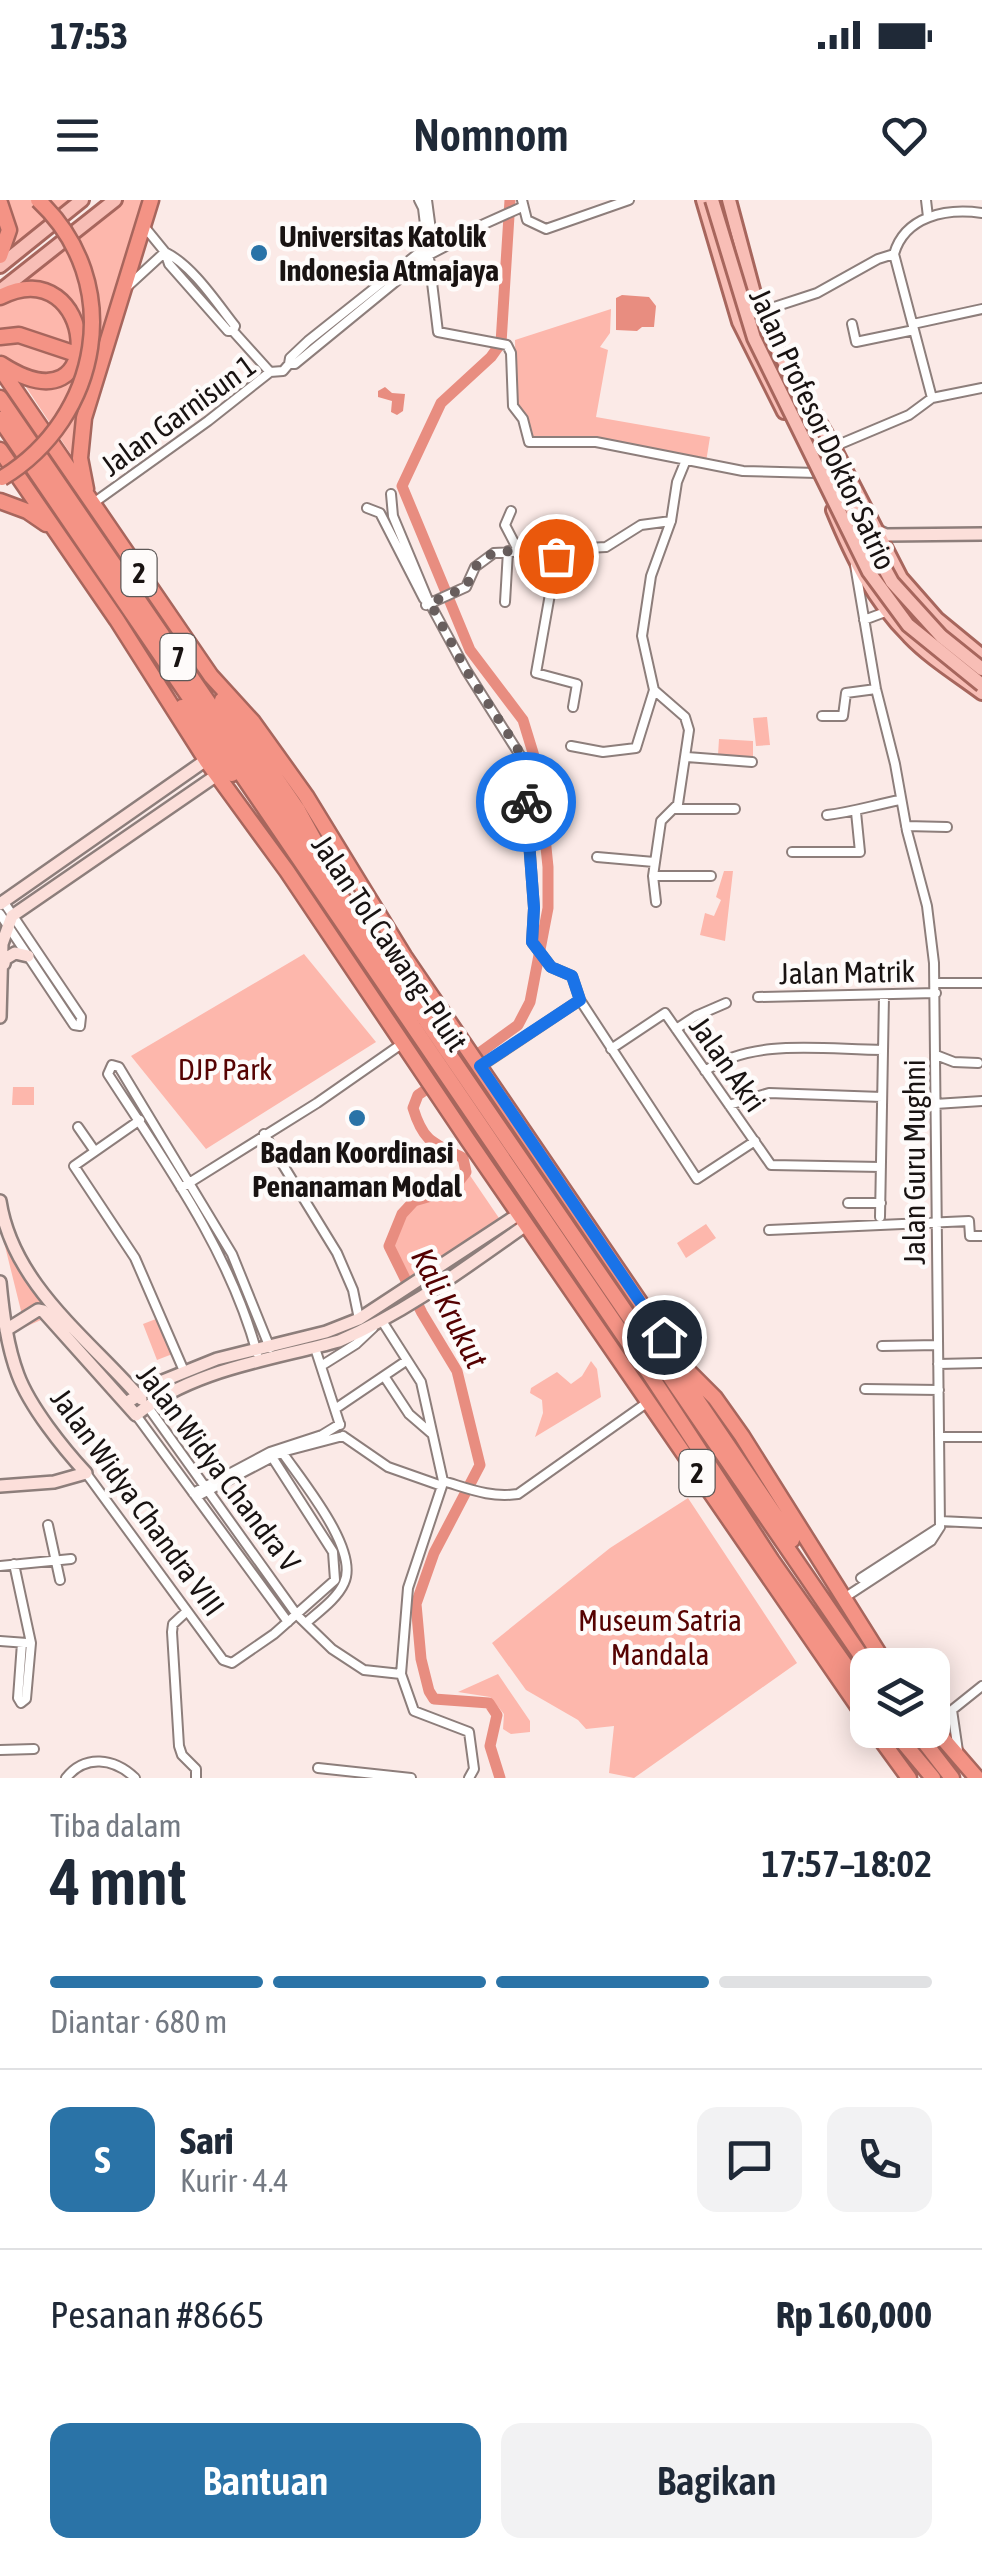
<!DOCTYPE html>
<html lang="id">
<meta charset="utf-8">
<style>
:root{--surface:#fff;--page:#f2f2f3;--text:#1f2937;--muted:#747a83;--line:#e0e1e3;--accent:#2a73a7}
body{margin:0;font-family:"Asap Condensed",sans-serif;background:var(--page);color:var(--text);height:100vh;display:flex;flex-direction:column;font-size:38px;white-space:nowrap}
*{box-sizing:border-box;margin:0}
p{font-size:32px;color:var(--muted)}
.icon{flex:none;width:55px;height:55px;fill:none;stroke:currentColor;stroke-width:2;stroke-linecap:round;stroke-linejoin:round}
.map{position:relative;height:1578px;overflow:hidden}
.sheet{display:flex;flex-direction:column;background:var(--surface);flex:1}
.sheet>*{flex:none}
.tools{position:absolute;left:850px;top:1448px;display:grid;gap:20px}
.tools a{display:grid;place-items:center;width:100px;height:100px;border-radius:20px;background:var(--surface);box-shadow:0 5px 25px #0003;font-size:50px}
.pin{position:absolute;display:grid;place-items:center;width:85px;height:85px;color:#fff;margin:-42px;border:5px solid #fff;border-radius:50%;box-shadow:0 2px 10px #0007}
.courier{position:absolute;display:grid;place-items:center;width:100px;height:100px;margin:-50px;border:8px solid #1a73e8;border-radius:50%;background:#fff;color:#222;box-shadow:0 2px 12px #0007}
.headline em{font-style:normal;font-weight:600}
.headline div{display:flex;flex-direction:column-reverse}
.headline{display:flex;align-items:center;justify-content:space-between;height:170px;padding:0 50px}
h1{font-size:65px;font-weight:600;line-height:75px}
.bar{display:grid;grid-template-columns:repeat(4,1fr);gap:15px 10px;align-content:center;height:120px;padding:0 50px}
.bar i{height:12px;border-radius:8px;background:var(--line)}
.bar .selected{background:var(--accent)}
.bar p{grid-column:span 4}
.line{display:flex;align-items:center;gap:25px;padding:0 50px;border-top:2px solid var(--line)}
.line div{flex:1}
.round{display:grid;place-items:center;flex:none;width:105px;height:105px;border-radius:20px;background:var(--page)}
.button{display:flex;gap:20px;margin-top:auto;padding:20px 50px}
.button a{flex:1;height:115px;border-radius:20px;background:var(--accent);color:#fff;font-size:40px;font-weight:600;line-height:115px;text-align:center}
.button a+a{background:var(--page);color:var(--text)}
.status{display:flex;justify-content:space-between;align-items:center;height:70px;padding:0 50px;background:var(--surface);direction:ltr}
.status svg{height:28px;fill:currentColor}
header{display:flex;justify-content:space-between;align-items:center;height:130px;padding:0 50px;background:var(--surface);font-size:45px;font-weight:600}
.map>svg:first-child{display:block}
.green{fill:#fdb7ac}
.water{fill:#e88d80}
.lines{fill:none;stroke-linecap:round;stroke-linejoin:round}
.river{stroke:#e88d80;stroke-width:11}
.street-casing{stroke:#8d7e7b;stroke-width:12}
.secondary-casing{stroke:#8d7e7b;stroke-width:16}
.primary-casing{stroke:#a7665d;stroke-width:18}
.highway-casing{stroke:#a7665d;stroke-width:19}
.street{stroke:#fff;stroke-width:8}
.secondary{stroke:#fcdfda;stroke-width:11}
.primary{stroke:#f8beb6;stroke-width:12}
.highway{stroke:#f49385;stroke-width:14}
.primary-bridge-casing{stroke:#a7665d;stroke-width:18;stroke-linecap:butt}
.highway-bridge-casing{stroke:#a7665d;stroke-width:19;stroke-linecap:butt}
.primary-bridge{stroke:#f8beb6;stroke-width:12}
.highway-bridge{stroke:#f49385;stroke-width:14}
.done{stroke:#685e5d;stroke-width:10;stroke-dasharray:0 18}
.route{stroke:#1a73e8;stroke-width:12}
.poi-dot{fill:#2a73a7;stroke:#fefbfa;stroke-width:4}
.labels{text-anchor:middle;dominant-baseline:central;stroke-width:9;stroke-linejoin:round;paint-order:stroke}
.shield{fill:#fefbfa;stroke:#5e5958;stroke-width:2.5}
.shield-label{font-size:28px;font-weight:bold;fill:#191312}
.poi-label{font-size:30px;font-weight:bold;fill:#191312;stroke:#fefbfa;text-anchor:start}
.street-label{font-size:30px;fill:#191312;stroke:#fefbfa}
.park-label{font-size:30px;fill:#560302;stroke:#fefbfa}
.water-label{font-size:32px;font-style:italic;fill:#540101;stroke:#fefbfa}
</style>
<div class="status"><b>17:53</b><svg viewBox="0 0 49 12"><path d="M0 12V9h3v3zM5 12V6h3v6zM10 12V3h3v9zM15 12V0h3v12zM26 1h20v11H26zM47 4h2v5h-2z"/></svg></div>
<header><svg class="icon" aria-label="menu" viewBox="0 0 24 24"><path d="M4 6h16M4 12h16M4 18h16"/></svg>Nomnom<svg class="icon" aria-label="heart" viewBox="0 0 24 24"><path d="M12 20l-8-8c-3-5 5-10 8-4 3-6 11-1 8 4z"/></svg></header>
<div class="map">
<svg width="982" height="1578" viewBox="0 0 982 1578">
<rect width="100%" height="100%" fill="#fbeae7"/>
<!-- green -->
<path class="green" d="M 0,0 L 82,0 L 8,60 L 3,52 Z
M 122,0 L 148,0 L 84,218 L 80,268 L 24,184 L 40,187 L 59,184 L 86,138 C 82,116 62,94 39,85 C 33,83 22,84 15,84 Z
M 23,94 L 48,97 L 69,114 L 75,150 L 0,133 L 0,101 Z
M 611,109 L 610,133 L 600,147 L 608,150 L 596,217 L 710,237 L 706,262 L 620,242 L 530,241 L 525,219 L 516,207 L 515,140 Z
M 17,140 L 72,157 C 67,163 60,172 54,175 C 38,182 11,165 0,154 L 0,143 Z
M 767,517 L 770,545 L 756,546 L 753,518 Z
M 719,539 L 753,541 L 753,557 L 718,555 Z
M 724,671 L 733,671 L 725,741 L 700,735 L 705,713 L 714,716 L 721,700 L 716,697 Z
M 304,754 L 376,842 L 206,949 L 131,856 Z
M 13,887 L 34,887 L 34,905 L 12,905 Z
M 469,974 L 501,1021 L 411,1082 L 392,1047 L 405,1016 L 416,1004 L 455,993 Z
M 0,1008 L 57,1113 L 25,1127 L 0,1026 Z
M 706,1024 L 716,1038 L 686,1058 L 677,1043 Z
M 161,1117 L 175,1153 L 157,1160 L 143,1124 Z
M 591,1161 L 597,1169 L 601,1197 L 535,1237 L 543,1213 L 542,1200 L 530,1193 L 531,1188 L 557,1172 L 571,1184 L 582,1176 Z
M 688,1298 L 797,1463 L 634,1578 L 609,1573 L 614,1526 L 586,1529 L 578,1520 L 526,1490 L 492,1443 L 610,1348 Z
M 498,1474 L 530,1521 L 530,1532 L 511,1534 L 503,1529 L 504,1514 L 490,1497 L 458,1492 Z"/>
<!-- water -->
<path class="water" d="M 622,95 L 649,97 L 656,106 L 654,127 L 642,127 L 637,131 L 616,130 L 616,98 Z
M 385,187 L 392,193 L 405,194 L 403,211 L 397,215 L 391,212 L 392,201 L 378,197 L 378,191 Z"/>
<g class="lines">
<!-- river -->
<path class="river" d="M 467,862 L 518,825 L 530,802 L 548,708 L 548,667 L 538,569 L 523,520 L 470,450 L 402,286 L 441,203 L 491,157 L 501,143 L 510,0
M 452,872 L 418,895 L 413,908 C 423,941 432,943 463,958 L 466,972 L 452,990 L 414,1001 L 402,1014 L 389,1046 L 422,1113 L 457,1171 L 480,1265 L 434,1353 L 416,1404 L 421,1459 L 429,1491 L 434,1499 L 489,1503 L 497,1515 L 490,1546 L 500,1578"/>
<defs>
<path id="street" d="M 419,0 L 423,8 L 438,132 L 507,145 L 511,153 L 513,206 L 523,219 L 529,242 L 596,242 L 743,271 L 817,273
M 427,0 L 433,45
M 522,0 L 527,20 L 546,29 L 629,0
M 926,0 L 928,17
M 143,25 L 165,52 L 169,64 L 228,131 L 233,131 L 270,172
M 165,52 C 193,66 216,102 235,126 L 233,131
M 894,54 L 932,198
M 894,54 C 905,16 946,8 982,13
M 128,86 L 165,52
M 759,112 L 817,93 L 878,59 L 894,54
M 852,124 L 856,142 L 914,130
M 913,124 L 982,109
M 289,164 L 290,158 L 308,141 L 425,48 L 473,29
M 833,247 L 909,215 L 932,198 L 982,188
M 686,260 L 677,282 L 671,321 L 651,376 L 642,436 L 654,490 L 685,517 L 689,530 L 678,604 L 661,621 L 653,676 L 711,676
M 391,294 L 393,316 L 428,400 L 466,470 L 523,560 L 534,708 L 532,742 L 551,767 L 572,776 L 580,800 L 697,979 L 755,941
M 92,304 L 208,221 L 270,172 L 283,171 L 289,164 L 295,164 L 427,56 L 469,34 L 473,29 L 522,7
M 367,308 L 380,313 L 424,399
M 511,311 L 505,325 L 518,350
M 558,349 L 536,473 L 577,484 L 573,507
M 855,365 L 876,489 L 895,564 L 907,631 L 927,706 L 934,763 L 940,1327
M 505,402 L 508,351
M 426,405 L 466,387 L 475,367 L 494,353 L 606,347 L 641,325 L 671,321
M 864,420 L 888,411
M 822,516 L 843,516 L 846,493 L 876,489
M 571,546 L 603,552 L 636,548 L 654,490
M 687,557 L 752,562
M 676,609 L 735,609
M 827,615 C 853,612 874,605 900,600
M 906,626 L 947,627
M 792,652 L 860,652 L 856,612
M 597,657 L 654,662
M 653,676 L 656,702
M 3,701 L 81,817 L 80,826
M 0,714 L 74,825 L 80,826
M 936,783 L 982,783
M 758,797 L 936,793
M 676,829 L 696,816 L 726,803
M 611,849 L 665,813 L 771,965 L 881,967
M 936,855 L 954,862 L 978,863
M 481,866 L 580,800
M 705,871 C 754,837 827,850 883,850
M 935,904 L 982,901
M 729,905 L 769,893 L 882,897
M 140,920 L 74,966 L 135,1058 L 184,1171
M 78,927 L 94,950
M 264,934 L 337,1053 L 353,1090 L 359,1119
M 181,988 L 317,903 L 403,843
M 848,1003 L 881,1003
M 880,1017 L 884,796
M 769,1030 L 969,1021 L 970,1036 L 982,1036
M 382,1121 L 421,1182 L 443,1281
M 882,1146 L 938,1145
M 315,1148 L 340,1225
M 257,1153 C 229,1050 165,962 108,874 L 112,865 L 119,867 L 232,1054 L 270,1148
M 938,1164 L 982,1163
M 321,1166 L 356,1144 L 373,1128
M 384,1176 L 409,1214 L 431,1233
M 865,1189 L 939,1190
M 148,1207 L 297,1415 L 332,1449 L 364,1470 L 401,1474
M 335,1209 L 406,1161
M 136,1215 L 288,1422
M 343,1236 L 388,1267 L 442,1286 L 443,1281 C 470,1289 490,1298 518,1294 L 648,1202
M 939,1237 L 982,1237
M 282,1252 C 301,1280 360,1350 344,1383 C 337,1399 318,1412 306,1423
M 86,1273 L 223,1460 L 232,1463 L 274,1434 L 335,1380 L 333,1352 L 272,1257
M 442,1286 L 408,1388 L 401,1474 L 414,1511 L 469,1532 L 474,1569 L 469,1578
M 193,1293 L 270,1252 L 322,1235 L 340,1224
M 196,1297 L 282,1252 L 343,1236
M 940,1321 L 982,1323
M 48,1325 L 60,1380
M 14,1364 L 31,1443 L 26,1499 L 21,1503 L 18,1498 L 22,1443
M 0,1366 L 71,1359
M 861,1378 L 940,1327
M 844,1398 L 931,1341 L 940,1327
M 186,1412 L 173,1424 L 172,1432 L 179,1546 L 182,1555 L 196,1569 L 196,1578
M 0,1441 L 27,1443
M 0,1550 L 34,1549
M 958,1551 L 952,1510 L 982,1486
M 318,1568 L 411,1578
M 66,1578 C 85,1554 114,1558 135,1578"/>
<path id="secondary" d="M 875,330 L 886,335 L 982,334
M 0,704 L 206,560
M 4,764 L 5,759 L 15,753 L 28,756
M 0,817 L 2,744 L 12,716 L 217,575
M 0,1001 C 13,1085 88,1138 141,1199
M 0,1082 C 3,1113 7,1146 18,1175 C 30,1207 63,1248 86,1273 L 54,1282 L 0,1286
M 6,1130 L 38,1110 L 43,1111 L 136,1215 C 193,1169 270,1160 339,1141 C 407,1112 466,1067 526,1025
M 126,1203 L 160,1182 L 217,1159 L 326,1132 L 359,1119 L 519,1014"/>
<path id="primary" d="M 703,0 L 739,122 L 784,212
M 729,0 L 759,112 L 767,132 L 832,244 L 901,378 L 937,419 L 982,456
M 0,66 L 82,0
M 0,91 L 115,0
M 833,310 C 852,356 873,400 909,436 C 930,458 958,475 982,493"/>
<path id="highway" d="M 0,3 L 9,30 L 0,56
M 0,97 C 96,48 113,237 1,164
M 0,137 L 19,135 L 70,152
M 0,168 L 211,476 L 253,522 L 306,596 L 404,756 L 684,1167 L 715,1198 L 742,1236 L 886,1465
M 0,198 L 868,1466
M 0,219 L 653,1179 L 772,1361 L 868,1497
M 0,250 L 117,420 L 206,560 L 287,671 L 468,940 L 868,1521
M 86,289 L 80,258 L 84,218 L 151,0
M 0,301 L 27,311 L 46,324
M 222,500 L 298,610 L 315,641
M 182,507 L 232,574
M 683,1169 L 691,1191 L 792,1340
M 932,1526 L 977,1578
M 874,1530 L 909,1578
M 893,1530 L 933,1578
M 915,1530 L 952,1578"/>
</defs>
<!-- street casing -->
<use href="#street" class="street-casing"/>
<!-- secondary casing -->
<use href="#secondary" class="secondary-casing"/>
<!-- primary casing -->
<use href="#primary" class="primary-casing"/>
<!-- highway casing -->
<use href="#highway" class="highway-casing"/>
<!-- street -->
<use href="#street" class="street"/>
<!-- secondary -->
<use href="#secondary" class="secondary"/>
<!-- primary -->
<use href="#primary" class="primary"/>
<!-- highway -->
<use href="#highway" class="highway"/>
<defs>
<path id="primary-bridge" d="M 712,0 L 754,138 L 869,372 L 908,425 L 982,485
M 828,265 L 892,382 L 941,436 L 982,469"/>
<path id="highway-bridge" d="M 2,278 C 101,218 126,82 38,0"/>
</defs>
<!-- primary-bridge casing -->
<use href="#primary-bridge" class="primary-bridge-casing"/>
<!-- highway-bridge casing -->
<use href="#highway-bridge" class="highway-bridge-casing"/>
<!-- primary-bridge -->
<use href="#primary-bridge" class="primary-bridge"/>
<!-- highway-bridge -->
<use href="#highway-bridge" class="highway-bridge"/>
</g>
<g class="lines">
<!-- done -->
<path class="done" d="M 526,602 L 523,560 L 516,546 L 466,470 L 430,403 L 466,387 L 475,367 L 494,352 L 558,349 L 556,356"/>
<!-- route -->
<path class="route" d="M 526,602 L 534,708 L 532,742 L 551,767 L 572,776 L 580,800 L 480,866 L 664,1137"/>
</g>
<!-- markers -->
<g class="poi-dot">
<circle cx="259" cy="53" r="10"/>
<circle cx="357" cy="918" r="10"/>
</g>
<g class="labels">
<!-- shield labels -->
<g class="shield">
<rect x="121.5" y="350" width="35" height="46" rx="8"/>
<rect x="160.5" y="434" width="35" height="46" rx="8"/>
<rect x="679.5" y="1250" width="35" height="46" rx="8"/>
</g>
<g class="shield-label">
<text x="139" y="373">2</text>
<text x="178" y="457">7</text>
<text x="697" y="1273">2</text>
</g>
<!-- poi labels -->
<g class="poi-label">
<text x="279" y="36">Universitas Katolik<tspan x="279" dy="34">Indonesia Atmajaya</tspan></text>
<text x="357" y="952" text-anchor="middle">Badan Koordinasi<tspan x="357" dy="34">Penanaman Modal</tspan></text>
</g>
<!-- street labels -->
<g class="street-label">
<text transform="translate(178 215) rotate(-36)">Jalan Garnisun 1</text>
<text transform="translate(823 229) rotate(65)">Jalan Profesor Doktor Satrio</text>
<text transform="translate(390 743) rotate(56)">Jalan Tol Cawang–Pluit</text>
<text transform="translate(847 772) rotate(-1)">Jalan Matrik</text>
<text transform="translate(728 864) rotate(55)">Jalan Akri</text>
<text transform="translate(914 962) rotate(-90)">Jalan Guru Mughni</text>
<text transform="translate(219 1268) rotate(53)">Jalan Widya Chandra V</text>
<text transform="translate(138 1302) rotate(54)">Jalan Widya Chandra VIII</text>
</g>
<!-- park labels -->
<g class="park-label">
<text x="225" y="869">DJP Park</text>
<text x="660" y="1420">Museum Satria<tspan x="660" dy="34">Mandala</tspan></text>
</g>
<!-- water labels -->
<g class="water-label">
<text transform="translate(450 1108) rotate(63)">Kali Krukut</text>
</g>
</g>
</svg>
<div class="tools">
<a><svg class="icon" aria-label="layers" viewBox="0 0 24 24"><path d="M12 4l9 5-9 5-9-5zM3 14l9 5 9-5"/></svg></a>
</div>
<div class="pin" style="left:556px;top:356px;background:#ea580c"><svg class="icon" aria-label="bag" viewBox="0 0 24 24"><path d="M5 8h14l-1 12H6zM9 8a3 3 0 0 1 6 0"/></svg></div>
<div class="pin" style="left:664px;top:1137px;background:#1f2937"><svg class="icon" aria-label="home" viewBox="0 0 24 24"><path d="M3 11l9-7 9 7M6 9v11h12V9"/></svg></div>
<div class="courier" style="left:526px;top:602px"><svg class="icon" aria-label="bike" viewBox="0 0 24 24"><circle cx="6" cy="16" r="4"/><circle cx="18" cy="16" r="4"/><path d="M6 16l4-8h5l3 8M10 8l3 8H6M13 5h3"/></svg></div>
</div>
<section class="sheet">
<div class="headline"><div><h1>4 mnt</h1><p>Tiba dalam</p></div><em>17:57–18:02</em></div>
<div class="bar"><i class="selected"></i><i class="selected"></i><i class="selected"></i><i></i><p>Diantar · 680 m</p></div>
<div class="line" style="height:180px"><b class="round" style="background:var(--accent);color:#fff">S</b><div><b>Sari</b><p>Kurir · 4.4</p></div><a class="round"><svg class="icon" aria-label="chat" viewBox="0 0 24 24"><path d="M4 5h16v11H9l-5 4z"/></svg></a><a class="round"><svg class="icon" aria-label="phone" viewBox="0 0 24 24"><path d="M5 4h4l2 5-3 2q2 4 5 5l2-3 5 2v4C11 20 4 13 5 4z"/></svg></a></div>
<div class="line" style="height:130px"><div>Pesanan #8665</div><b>Rp 160,000</b></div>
<div class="button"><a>Bantuan</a><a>Bagikan</a></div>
</section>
